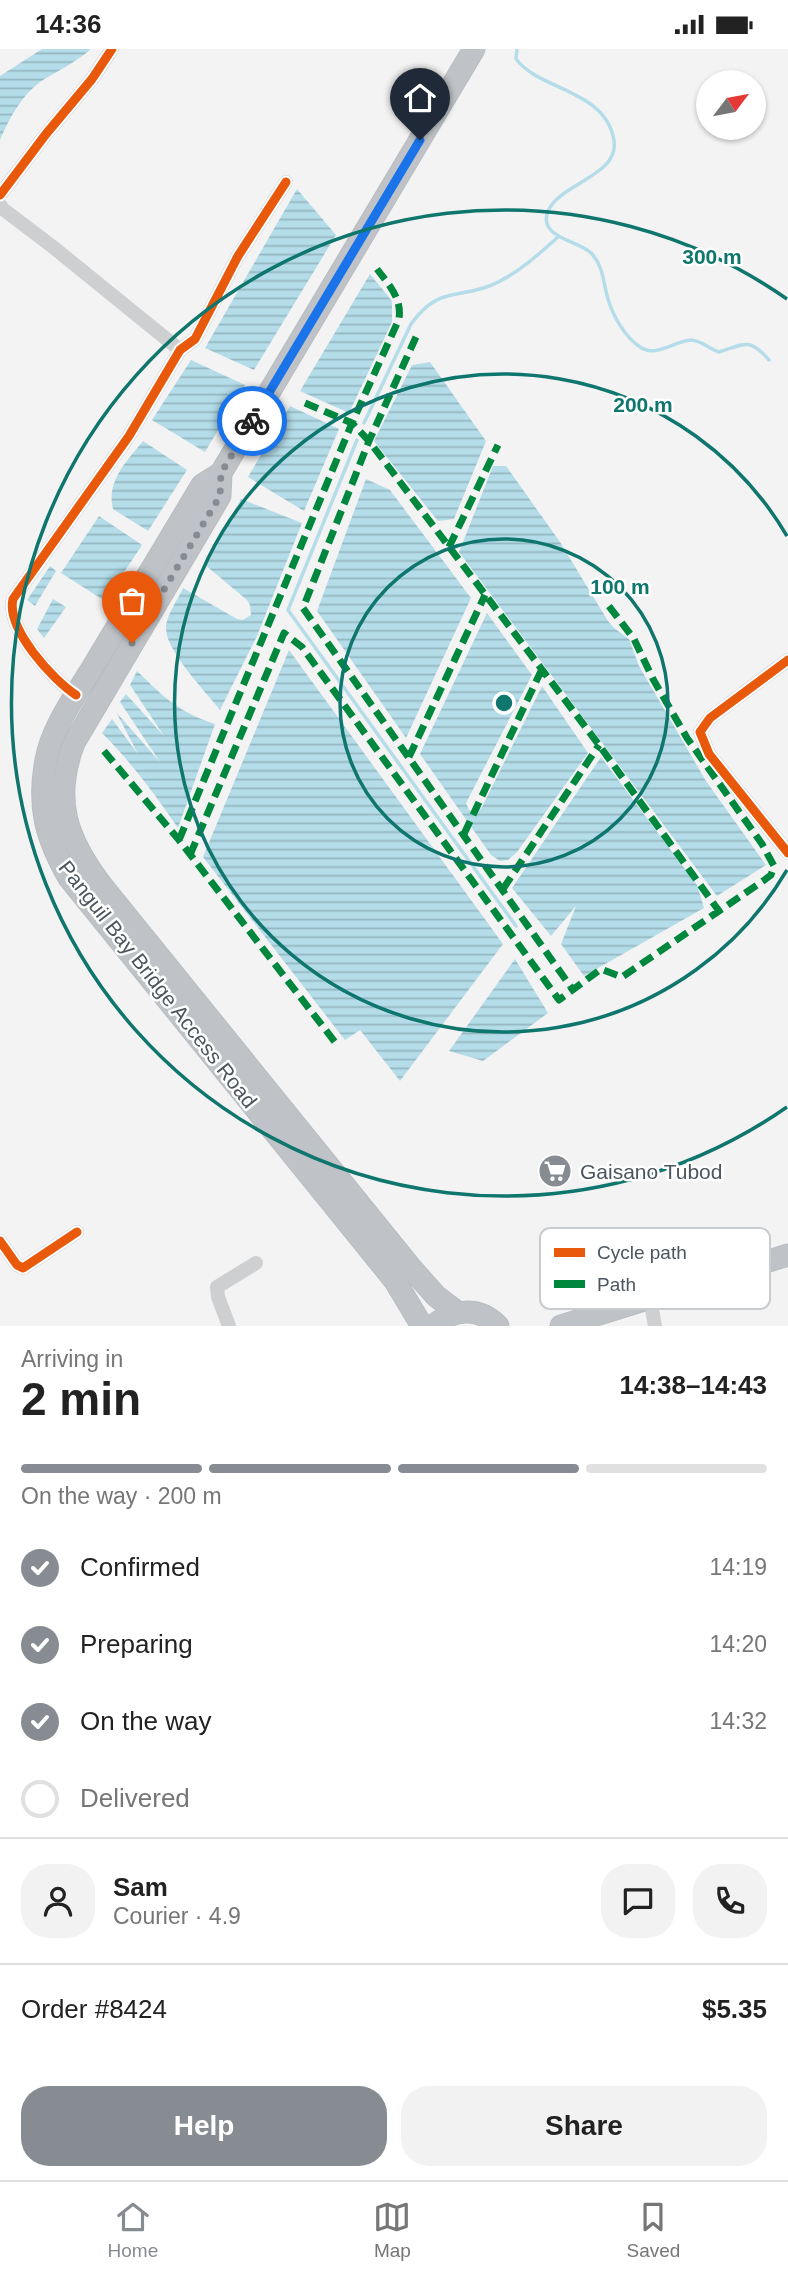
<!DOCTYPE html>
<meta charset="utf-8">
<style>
:root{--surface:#fff;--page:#f2f2f2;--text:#222;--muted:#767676;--line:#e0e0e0;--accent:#878c92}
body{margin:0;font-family:Helvetica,sans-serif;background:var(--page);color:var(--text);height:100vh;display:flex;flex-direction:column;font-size:26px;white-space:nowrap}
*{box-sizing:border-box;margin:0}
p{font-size:23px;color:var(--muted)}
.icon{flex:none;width:38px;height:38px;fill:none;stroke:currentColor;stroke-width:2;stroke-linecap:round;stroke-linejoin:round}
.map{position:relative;height:1277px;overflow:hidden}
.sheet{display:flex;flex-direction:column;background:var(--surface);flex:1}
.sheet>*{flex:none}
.needle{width:46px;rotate:58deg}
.controls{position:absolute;left:696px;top:21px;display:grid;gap:14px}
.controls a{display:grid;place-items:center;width:70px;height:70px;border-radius:50%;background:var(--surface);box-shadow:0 2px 5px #0004;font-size:35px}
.pin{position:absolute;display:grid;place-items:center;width:60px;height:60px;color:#fff;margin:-72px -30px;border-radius:50% 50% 50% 0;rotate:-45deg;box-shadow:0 0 7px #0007}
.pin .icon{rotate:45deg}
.courier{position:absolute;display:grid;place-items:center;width:70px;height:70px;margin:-35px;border:5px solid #1a73e8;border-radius:50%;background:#fff;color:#222;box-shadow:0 2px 9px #0007}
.headline em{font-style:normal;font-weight:800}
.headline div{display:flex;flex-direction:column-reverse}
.headline{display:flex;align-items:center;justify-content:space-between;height:119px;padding:0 21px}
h1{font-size:46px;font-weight:800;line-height:52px}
.bar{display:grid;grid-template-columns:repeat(4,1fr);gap:10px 7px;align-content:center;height:84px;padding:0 21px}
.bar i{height:9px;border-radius:5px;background:var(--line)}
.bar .active{background:var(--accent)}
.bar p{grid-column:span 4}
.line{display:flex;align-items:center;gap:18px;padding:0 21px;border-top:2px solid var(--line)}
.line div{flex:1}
.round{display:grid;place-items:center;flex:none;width:74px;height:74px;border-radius:28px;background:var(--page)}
ol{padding:0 21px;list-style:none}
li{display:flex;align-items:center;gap:21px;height:77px}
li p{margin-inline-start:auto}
li .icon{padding:7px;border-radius:50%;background:var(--accent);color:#fff;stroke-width:4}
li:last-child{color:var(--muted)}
li i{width:38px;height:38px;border:4px solid var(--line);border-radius:50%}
.cta{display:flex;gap:14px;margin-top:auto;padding:14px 21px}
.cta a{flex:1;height:80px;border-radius:28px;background:var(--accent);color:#fff;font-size:28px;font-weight:800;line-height:80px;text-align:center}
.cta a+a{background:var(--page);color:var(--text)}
.status{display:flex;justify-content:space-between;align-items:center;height:49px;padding:0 35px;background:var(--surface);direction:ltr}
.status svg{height:19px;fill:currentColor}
.tabs{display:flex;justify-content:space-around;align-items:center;height:98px;border-top:2px solid var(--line);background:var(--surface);font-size:19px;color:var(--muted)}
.tabs a{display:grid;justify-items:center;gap:4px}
.tabs .active{color:var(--accent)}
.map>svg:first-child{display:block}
.grass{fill:url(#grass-tufts)}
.water{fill:url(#water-rules)}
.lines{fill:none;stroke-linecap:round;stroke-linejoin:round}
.stream{stroke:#b4dde9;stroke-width:3.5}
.highway-casing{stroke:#b9bdc2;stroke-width:23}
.minor{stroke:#cdcfd1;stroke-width:14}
.highway{stroke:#bfc3c7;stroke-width:21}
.quiet{stroke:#00873e;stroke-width:7;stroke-dasharray:14 7;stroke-linecap:butt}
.cycleway-casing{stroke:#fff;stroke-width:13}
.cycleway{stroke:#e8590c;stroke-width:9}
.done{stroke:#878c92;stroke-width:7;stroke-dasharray:0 12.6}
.route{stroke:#1a73e8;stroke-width:9}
.ring{fill:none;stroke:#0f766e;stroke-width:3.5}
.labels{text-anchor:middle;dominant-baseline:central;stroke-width:5;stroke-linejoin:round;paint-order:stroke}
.street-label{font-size:21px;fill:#4c555e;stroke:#fff}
.poi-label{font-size:21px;fill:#4c555e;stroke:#fff;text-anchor:start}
.key{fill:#fff;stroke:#c9cccf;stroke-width:2}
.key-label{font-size:19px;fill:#4c555e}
.centre{fill:#0f766e;stroke:#fff;stroke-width:3.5}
.ring-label{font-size:21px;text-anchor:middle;font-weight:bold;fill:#0f766e;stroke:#fff;stroke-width:5;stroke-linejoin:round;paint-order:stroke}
</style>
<div class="status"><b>14:36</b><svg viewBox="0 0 49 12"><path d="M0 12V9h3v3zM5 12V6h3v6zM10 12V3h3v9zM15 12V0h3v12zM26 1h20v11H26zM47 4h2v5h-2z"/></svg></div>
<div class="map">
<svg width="788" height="1277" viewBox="0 0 788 1277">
<defs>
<pattern id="grass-tufts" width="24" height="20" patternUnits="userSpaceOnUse" patternTransform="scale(1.75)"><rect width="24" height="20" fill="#dbefe3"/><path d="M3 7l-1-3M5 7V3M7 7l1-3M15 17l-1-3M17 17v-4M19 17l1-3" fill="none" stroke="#becfc5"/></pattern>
<pattern id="water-rules" width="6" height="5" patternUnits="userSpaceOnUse" patternTransform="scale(1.75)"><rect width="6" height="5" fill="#b4dde9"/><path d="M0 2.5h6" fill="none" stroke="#95b6c0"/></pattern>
</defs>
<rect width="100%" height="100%" fill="#f4f3f3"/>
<!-- grass -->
<path class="grass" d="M 204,452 L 75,671 L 57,711 L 54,733 L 54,756 L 57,780 L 79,823 L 203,975 L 77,823 L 65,801 L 56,780 L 52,756 L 55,711 L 63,689 Z"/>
<!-- water -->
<path class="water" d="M 42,0 L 91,0 C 75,14 57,22 40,33 C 21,47 9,70 0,91 L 0,27 Z
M 297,140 L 336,186 L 254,321 L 205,299 Z
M 370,225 L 392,252 L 392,273 L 349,364 L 300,342 Z
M 191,311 L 245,336 L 205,403 L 152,371 Z
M 430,313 L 486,392 L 454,470 L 438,472 L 374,392 L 412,316 Z
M 290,357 L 339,380 L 304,462 L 248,428 Z
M 143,392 L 187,421 L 148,482 L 113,460 C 106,432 127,412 143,392 Z
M 493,417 L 506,417 L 560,493 L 608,572 L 614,579 L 629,590 L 639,617 L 706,732 L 766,816 L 717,847 L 459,503 Z
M 366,430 L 390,441 L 471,549 L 406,689 L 317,562 Z
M 241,450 L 302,474 L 257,587 L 220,661 C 206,643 165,601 166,579 C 166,567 178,550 183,539 L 237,570 L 243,571 L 251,566 L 250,556 L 247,551 L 204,515 Z
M 99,467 L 142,496 L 105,552 L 61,524 Z
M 50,517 L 56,522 L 35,557 L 27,551 Z
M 53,550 L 66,558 L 44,589 L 37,580 Z
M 487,564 L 532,626 L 466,754 L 469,761 L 476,765 L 482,758 L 542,637 L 588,704 L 517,803 L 508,811 L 500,812 L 491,806 L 420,705 Z
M 289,601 L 503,895 L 400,1032 L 360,981 L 345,991 L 203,808 Z
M 137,622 C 164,648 178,663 215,675 L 178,779 C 155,745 131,713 102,684 L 112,670 L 138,705 L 116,663 L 160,713 L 120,653 L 126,645 L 164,687 L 130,636 Z
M 601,708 L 697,836 L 704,859 L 584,927 L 561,895 L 576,857 L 551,887 L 512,839 Z
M 515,910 L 548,964 L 483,1012 L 449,1002 Z"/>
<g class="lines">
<!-- stream -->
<path class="stream" d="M 517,0 L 516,10 C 540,42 607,41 614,92 C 619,127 560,134 548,162 C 537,189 581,192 592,205 C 604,218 603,234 608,250 C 613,267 625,288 640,298 C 656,309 674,292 691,291 C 701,291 709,300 719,303 C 745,295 749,288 769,311
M 364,374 L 411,275 C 439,237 454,251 492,236 C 517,225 538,206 558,188
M 357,391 L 288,561 L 516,877"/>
<defs>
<path id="highway" d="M 221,424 L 220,447 L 74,694 C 52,752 67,791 103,838 L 412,1220 L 436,1247 L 457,1263
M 422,1277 L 395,1232 L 69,829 C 46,789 37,757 46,711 C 52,676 79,642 97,611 C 132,553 167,495 202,436 L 221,424 L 474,0
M 433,1277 C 452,1260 479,1257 498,1277
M 561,1277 L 788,1206"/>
</defs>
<!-- highway casing -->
<use href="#highway" class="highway-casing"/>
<!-- minor -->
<path class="minor" d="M 0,146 L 46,85 L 92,30 L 112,0
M 0,156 L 3,160 L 53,198 L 180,301
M 788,611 L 710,669 L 700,683 L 709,705 L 788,804
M 76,646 C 53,631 6,580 13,550 L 129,387 L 180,301 L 195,290 L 238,207 L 286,133
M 0,1192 L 17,1216 L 23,1219 L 77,1183
M 650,1249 L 655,1277
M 229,1277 L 218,1248 L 217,1238 L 256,1214"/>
<!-- highway -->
<use href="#highway" class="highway"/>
<!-- quiet -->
<path class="quiet" d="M 416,288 L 369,392 L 303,559 L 573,941
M 305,354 L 352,374 L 369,392 L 599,696 L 719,862
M 449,498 L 498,396
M 104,702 L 179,791 L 338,997
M 409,708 L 485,546
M 464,785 L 542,620
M 179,791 L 352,374 L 399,270 C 402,249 389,236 377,220
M 190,806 L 284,584 L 302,598 L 559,951 L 601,920 L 622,928 L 763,832 L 771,826 L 774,817 L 762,795 L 687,689 L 653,630 L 634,590 L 605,552
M 503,840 L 599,696"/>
<defs>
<path id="cycleway" d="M 0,146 L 46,85 L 92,30 L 112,0
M 788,611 L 710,669 L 700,683 L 709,705 L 788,804
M 76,646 C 53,631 6,580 13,550 L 129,387 L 180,301 L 195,290 L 238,207 L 286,133
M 0,1192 L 17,1216 L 23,1219 L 77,1183"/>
</defs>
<!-- cycleway casing -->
<use href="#cycleway" class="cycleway-casing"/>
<!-- cycleway -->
<use href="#cycleway" class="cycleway"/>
</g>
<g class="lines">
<!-- done -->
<path class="done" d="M 132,594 L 220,447 L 221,424 L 252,372"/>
<!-- route -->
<path class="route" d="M 252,372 L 420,91"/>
</g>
<!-- distance rings -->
<g class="ring">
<circle cx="504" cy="654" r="164"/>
<path d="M787 821A329 329 0 1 1 787 487"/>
<path d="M787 1058A493 493 0 1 1 787 250"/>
</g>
<!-- icons -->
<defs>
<symbol id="supermarket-disc" viewBox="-11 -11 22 22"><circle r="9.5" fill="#878c92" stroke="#fff"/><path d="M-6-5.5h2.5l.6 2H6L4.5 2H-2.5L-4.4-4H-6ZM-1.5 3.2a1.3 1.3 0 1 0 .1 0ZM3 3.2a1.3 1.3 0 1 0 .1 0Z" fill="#fff"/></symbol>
</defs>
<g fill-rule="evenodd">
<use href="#supermarket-disc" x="536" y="1103" width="38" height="38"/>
</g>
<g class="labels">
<!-- street labels -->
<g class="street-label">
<text transform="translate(158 935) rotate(52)">Panguil Bay Bridge Access Road</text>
</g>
<!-- poi labels -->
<g class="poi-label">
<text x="580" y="1122">Gaisano Tubod</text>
</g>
</g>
<!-- legend -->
<rect x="540" y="1179" width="230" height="81" rx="10" class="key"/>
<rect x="554" y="1199" width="31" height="9" fill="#e8590c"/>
<rect x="554" y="1231" width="31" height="8" fill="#00873e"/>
<g class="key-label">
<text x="597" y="1210">Cycle path</text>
<text x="597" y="1242">Path</text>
</g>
<circle cx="504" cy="654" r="10" class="centre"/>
<g class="ring-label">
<text x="712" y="215">300 m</text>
<text x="643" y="363">200 m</text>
<text x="620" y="545">100 m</text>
</g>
</svg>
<div class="controls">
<a><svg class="needle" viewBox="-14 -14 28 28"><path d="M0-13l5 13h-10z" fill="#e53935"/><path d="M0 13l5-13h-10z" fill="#767676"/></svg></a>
</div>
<div class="pin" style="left:132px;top:594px;background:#ea580c"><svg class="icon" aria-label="bag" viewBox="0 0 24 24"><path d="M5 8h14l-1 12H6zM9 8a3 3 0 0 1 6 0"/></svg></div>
<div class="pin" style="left:420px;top:91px;background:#1f2937"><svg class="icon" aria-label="home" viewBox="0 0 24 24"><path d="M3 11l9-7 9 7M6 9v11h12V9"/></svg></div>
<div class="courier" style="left:252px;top:372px"><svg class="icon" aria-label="bike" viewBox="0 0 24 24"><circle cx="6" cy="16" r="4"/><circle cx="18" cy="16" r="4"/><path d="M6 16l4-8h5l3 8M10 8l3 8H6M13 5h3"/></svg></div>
</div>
<section class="sheet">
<div class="headline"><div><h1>2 min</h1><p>Arriving in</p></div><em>14:38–14:43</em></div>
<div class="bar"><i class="active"></i><i class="active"></i><i class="active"></i><i></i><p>On the way · 200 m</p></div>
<ol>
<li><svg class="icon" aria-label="check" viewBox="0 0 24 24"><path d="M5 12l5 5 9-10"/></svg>Confirmed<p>14:19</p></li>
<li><svg class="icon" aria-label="check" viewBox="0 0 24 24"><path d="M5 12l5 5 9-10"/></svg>Preparing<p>14:20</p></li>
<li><svg class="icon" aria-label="check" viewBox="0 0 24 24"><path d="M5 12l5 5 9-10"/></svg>On the way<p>14:32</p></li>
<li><i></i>Delivered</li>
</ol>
<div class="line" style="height:126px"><a class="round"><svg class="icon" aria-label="person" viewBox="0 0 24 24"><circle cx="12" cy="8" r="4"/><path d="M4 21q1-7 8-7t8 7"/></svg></a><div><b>Sam</b><p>Courier · 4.9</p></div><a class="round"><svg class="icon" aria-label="chat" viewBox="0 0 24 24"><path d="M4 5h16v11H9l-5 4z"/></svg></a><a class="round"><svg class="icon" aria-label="phone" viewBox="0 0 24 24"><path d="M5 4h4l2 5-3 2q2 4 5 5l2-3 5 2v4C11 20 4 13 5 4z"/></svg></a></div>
<div class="line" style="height:91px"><div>Order #8424</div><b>$5.35</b></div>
<div class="cta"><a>Help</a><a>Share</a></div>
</section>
<nav class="tabs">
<a class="active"><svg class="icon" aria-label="home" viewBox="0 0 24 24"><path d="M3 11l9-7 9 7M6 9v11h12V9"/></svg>Home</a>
<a><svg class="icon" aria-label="map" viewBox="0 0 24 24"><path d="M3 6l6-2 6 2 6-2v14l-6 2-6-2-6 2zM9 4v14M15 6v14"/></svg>Map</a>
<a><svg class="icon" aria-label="saved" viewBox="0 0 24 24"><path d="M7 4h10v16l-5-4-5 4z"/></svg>Saved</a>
</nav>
